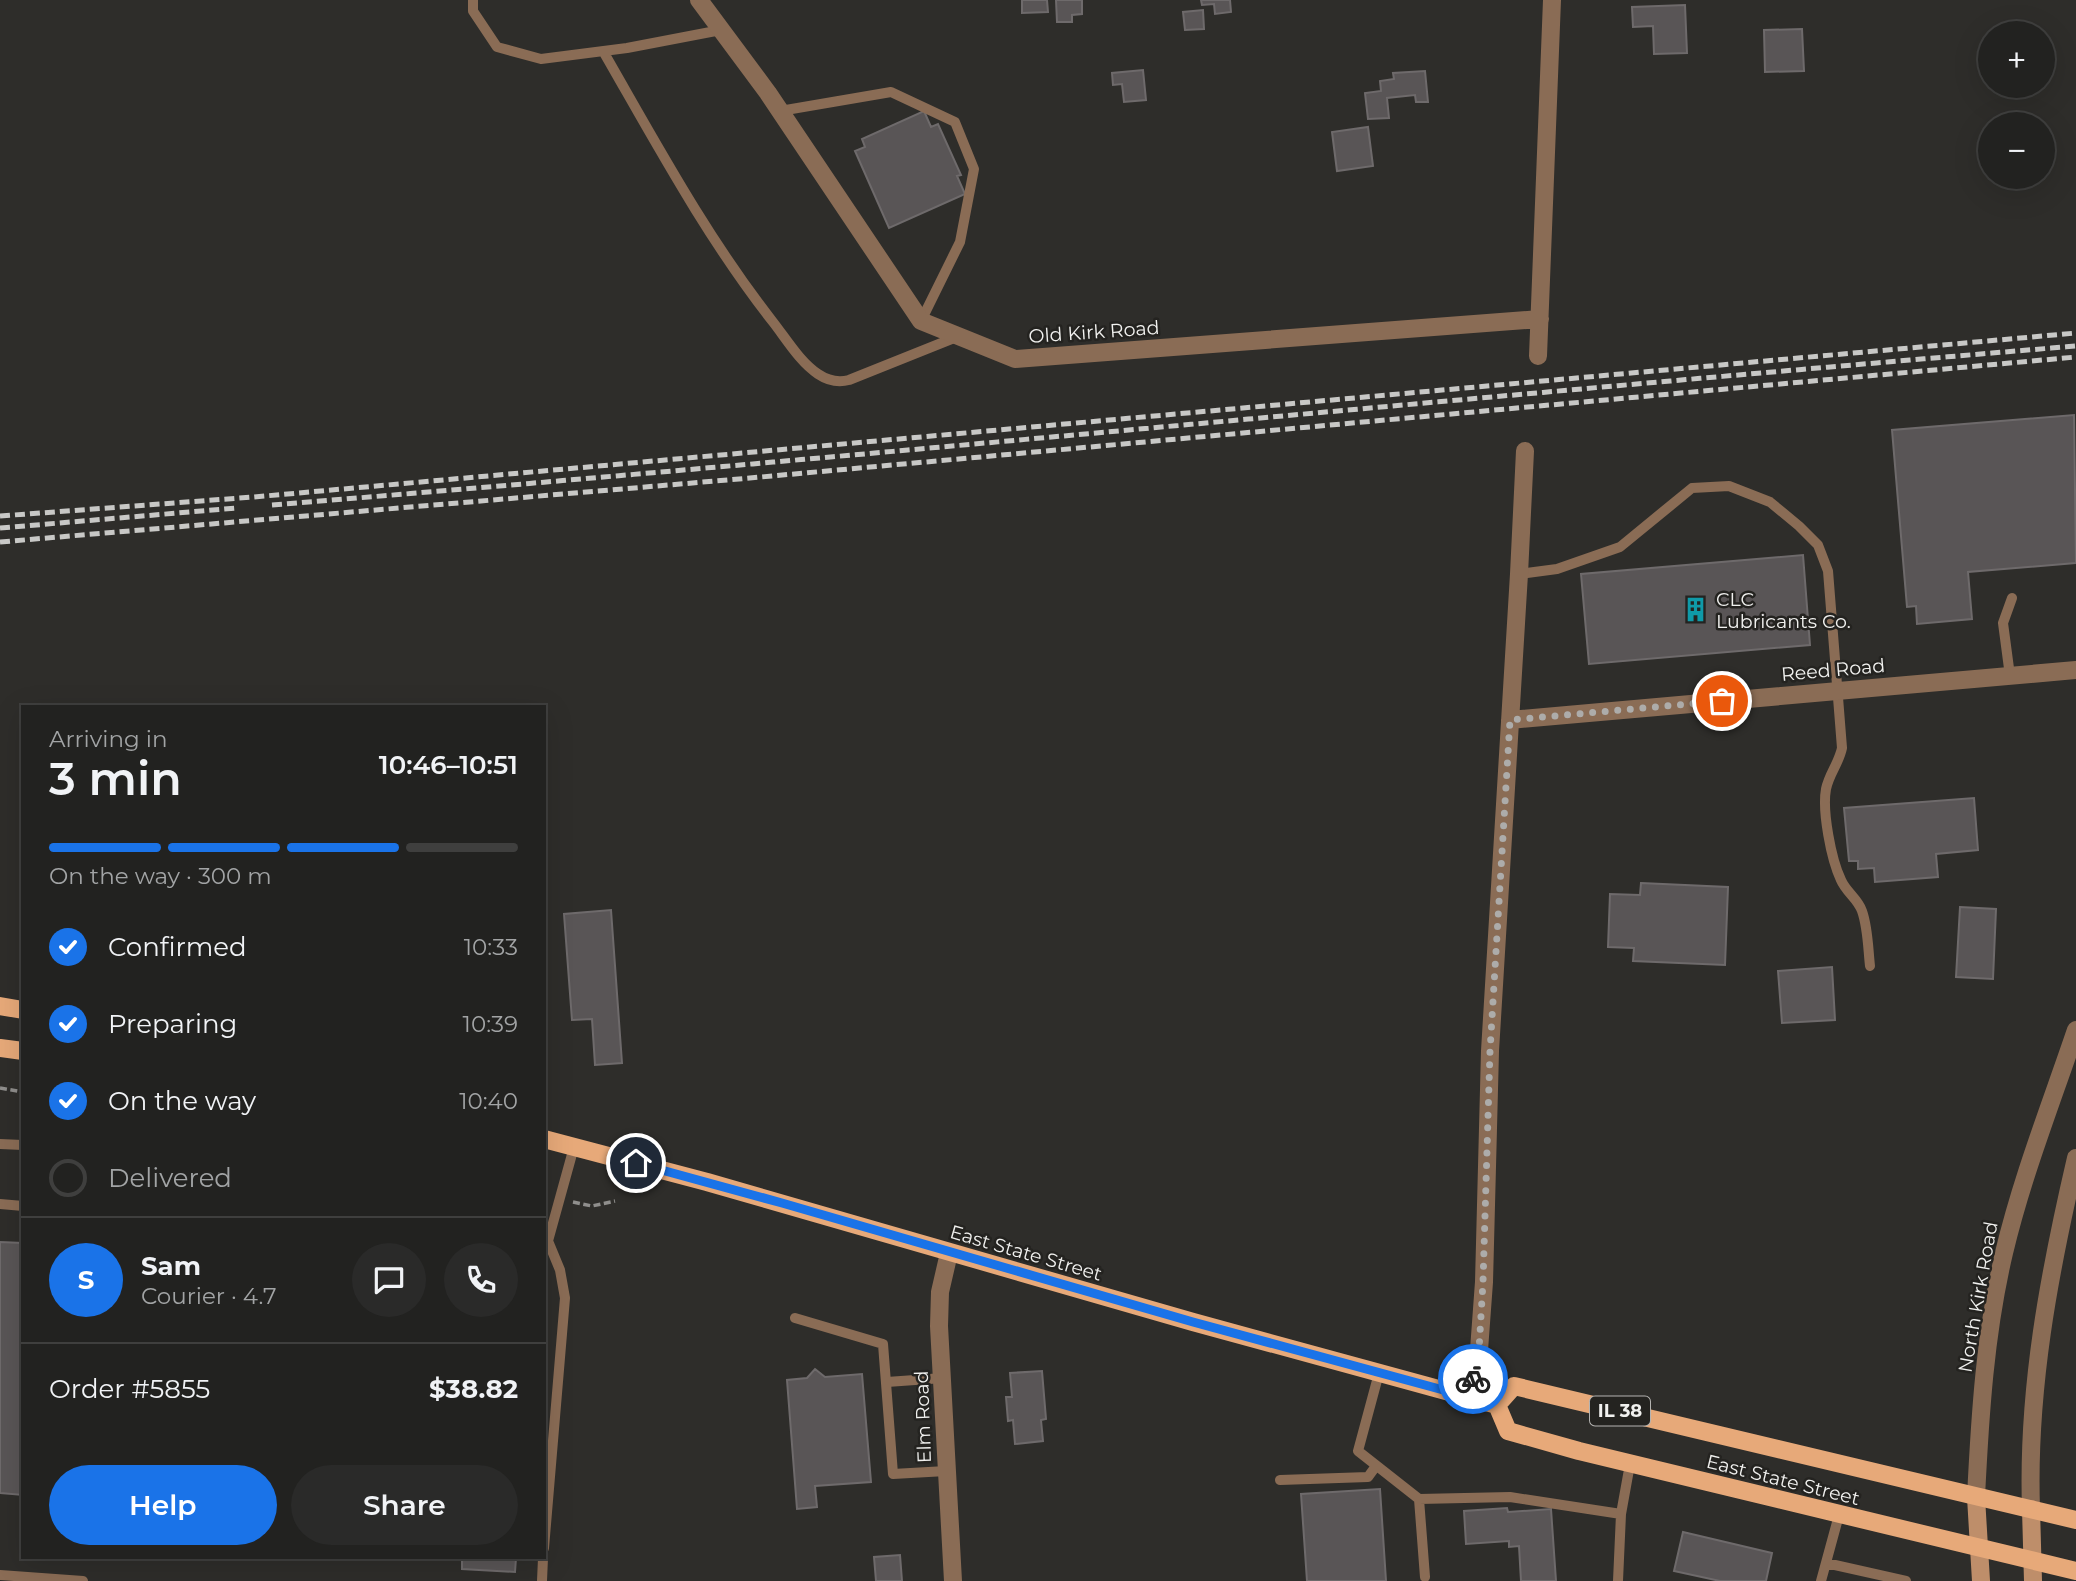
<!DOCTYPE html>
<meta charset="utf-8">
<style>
:root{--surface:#222220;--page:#2a2a29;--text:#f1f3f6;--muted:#a2a4a5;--line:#3f3f3e;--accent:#1a73e8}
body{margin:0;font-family:Montserrat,sans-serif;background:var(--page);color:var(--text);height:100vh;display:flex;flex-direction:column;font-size:26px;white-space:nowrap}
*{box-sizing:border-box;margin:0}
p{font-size:23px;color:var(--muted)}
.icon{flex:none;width:38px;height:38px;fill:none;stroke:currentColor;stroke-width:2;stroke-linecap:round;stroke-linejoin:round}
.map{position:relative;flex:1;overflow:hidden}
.details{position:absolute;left:21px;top:705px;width:525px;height:854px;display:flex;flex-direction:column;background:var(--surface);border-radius:0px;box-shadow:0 7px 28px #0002,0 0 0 2px var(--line)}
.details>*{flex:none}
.buttons{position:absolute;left:1978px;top:21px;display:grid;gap:14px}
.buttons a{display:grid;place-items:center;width:77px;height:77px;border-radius:50%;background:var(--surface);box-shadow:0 7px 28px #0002,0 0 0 2px var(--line);font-size:35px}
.pin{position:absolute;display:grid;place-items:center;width:60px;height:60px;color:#fff;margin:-30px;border:4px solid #fff;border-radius:50%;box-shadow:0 2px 7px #0007}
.courier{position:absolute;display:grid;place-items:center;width:70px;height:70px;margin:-35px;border:5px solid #1a73e8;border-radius:50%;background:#fff;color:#222;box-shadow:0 2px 9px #0007}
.summary em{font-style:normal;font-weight:600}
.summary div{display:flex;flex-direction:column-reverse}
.summary{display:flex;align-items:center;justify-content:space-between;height:119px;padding:0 28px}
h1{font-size:46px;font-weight:600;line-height:52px}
.bar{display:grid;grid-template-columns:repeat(4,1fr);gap:10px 7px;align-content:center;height:84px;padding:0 28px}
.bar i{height:9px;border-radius:5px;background:var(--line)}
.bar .selected{background:var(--accent)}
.bar p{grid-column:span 4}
.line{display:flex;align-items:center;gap:18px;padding:0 28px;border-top:2px solid var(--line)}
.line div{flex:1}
.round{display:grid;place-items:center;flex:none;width:74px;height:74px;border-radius:37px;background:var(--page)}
ol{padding:0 28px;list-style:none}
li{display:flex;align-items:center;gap:21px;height:77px}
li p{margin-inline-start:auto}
li .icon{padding:7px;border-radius:50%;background:var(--accent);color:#fff;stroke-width:4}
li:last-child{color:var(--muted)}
li i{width:38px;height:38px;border:4px solid var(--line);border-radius:50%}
.action{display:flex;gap:14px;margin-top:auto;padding:14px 28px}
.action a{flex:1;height:80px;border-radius:42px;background:var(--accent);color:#fff;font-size:28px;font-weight:600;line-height:80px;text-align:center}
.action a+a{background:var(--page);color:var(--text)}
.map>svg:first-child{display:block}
.building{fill:#595556;stroke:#6e6a6b;stroke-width:2}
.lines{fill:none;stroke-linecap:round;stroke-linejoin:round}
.path{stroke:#8f8e8c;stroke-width:3.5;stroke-dasharray:7 3.5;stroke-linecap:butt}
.service{stroke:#8a6c55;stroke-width:10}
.minor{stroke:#8a6c55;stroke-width:18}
.tertiary{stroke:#8a6c55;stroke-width:18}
.secondary{stroke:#be8e6a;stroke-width:18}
.primary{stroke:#e7a979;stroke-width:18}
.rail{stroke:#c8c8c6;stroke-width:5;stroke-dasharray:10 5;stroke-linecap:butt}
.done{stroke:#adacaa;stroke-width:7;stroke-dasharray:0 12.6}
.route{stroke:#1a73e8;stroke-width:9}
.labels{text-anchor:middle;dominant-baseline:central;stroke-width:5;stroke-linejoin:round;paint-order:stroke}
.shield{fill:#242320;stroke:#b4b3b1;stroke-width:2}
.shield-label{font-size:18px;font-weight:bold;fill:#f1f1ef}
.street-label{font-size:19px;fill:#f1f1ef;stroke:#242320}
.poi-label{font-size:19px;fill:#f1f1ef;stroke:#242320;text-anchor:start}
</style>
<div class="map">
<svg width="2076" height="1581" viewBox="0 0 2076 1581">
<rect width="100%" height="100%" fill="#2e2d2a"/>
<!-- building -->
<path class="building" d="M 1022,0 L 1047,0 L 1048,12 L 1022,13 Z
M 1056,0 L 1082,0 L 1082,14 L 1072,15 L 1072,22 L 1057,22 Z
M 1201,0 L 1230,0 L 1231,12 L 1215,14 L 1214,4 L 1202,5 Z
M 1685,5 L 1687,53 L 1654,54 L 1653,26 L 1633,27 L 1632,7 Z
M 1203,10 L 1204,29 L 1185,30 L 1183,12 Z
M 1802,29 L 1804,71 L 1765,72 L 1764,30 Z
M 1143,70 L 1146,100 L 1124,102 L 1122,84 L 1113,85 L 1112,73 Z
M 1425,71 L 1428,102 L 1416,102 L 1415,95 L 1387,98 L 1389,118 L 1368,119 L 1365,93 L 1381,91 L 1380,81 L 1394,79 L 1393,73 Z
M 924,111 L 931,127 L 938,124 L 961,175 L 957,176 L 965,194 L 889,228 L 855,151 L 865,147 L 862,139 Z
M 1368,127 L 1373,166 L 1337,171 L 1332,132 Z
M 2074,415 L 2076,563 L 1968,572 L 1972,619 L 1917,624 L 1916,606 L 1907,607 L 1892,430 Z
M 1803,555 L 1810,645 L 1589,664 L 1581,574 Z
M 1974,798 L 1978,850 L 1936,854 L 1938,877 L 1875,882 L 1874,868 L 1858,869 L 1858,861 L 1849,861 L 1844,808 Z
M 1641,883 L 1728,887 L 1725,965 L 1633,961 L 1634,948 L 1608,947 L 1610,894 L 1640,895 Z
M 1960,907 L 1996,909 L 1993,979 L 1956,977 Z
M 611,910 L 622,1063 L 595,1065 L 592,1019 L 572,1020 L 564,914 Z
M 1832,967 L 1835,1020 L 1782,1023 L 1778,971 Z
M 0,1242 L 23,1243 L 23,1495 L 0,1493 Z
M 815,1369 L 825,1377 L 862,1374 L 871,1482 L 815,1486 L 817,1507 L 797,1509 L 787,1380 L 807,1378 Z
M 1042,1371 L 1046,1419 L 1041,1420 L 1043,1441 L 1015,1444 L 1013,1420 L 1008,1421 L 1006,1397 L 1012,1397 L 1010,1373 Z
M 1380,1489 L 1386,1581 L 1307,1581 L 1301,1494 Z
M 1507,1508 L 1508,1512 L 1551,1509 L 1556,1581 L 1521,1581 L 1519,1546 L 1509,1547 L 1509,1541 L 1466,1544 L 1464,1511 Z
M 1683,1532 L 1772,1553 L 1766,1581 L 1720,1581 L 1674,1571 Z
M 900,1555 L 902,1581 L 876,1581 L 874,1557 Z
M 462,1558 L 516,1558 L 515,1572 L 462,1569 Z"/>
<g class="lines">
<!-- path -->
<path class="path" d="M 0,1088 L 23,1092
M 573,1202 L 592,1206 L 615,1201"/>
<!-- service -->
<path class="service" d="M 473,0 L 473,11 L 497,47 L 541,59 L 627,48 L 721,30
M 603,51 C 656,143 707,238 773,322 C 787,340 800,362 818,374 C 827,380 838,383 849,380 L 959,336
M 780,111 L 891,92 L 955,122 L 974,169 L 960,242 L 921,321
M 1519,574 L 1557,569 L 1620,547 L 1692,488 L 1729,486 L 1770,502 L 1799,526 L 1818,545 L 1828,571 L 1842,748 C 1839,763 1829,774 1826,789 C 1822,811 1831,859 1841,880 C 1846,892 1858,899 1862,911 C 1868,928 1868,948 1870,966
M 2010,676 L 2003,623 L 2012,598
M 0,1144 L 23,1145
M 0,1204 L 23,1206
M 795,1318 L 883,1344 L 893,1474 L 946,1471
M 1379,1373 L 1358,1451 L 1419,1499 L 1425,1577
M 887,1382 L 943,1378
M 1280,1480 L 1368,1477 L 1376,1466
M 1419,1499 L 1510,1497 L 1621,1514
M 544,1548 L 565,1298 L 560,1270 L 548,1241 L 574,1147
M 1826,1563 L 1906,1581
M 0,1575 L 83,1581
M 542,1581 L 543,1558
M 1618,1581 L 1621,1514 L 1630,1464
M 1821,1581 L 1839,1515"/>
<!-- minor -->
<path class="minor" d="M 699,0 L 768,93 L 921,321 L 1015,359 L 1540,319
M 1538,356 L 1552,0
M 1510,720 L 2076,670
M 949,1253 L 940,1292 L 939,1326 L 953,1581
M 1469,1397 L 1479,1350 L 1484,1282 L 1490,1051 L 1519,574 L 1525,451"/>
<!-- tertiary -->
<path class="tertiary" d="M 1976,1497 C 1980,1416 1985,1333 2004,1253 C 2022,1177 2051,1104 2076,1030
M 2031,1509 C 2027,1390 2049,1274 2076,1158"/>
<!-- secondary -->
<path class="secondary" d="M 1976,1497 L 1981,1581
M 2031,1509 L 2033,1581"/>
<!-- primary -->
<path class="primary" d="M 0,1006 L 23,1010
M 0,1048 L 23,1051
M 544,1139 L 707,1182 L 1193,1322 L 1497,1405
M 1497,1405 L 1508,1431 L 1579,1451 L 2076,1571
M 1497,1405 L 1514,1386 L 2076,1520"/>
<!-- rail -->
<path class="rail" d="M 272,505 C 874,456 1474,396 2076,346
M 0,516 L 254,497 L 2076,333
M 0,528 L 237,508
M 0,542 L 739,479 L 2076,357"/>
</g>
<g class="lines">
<!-- done -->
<path class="done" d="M 1473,1379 L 1479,1350 L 1483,1282 L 1490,1051 L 1510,720 L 1722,701"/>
<!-- route -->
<path class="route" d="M 636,1163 L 782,1203 L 1193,1322 L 1469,1397 L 1473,1379"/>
</g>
<!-- icons -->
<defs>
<symbol id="building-bare" viewBox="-9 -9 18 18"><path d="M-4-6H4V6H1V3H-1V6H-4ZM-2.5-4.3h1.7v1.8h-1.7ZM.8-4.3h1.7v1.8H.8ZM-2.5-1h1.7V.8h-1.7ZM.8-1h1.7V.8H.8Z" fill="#0f9aa8" stroke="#242320" stroke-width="2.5" paint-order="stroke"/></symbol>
</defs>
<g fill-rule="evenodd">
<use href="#building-bare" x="1678" y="592" width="35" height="35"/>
</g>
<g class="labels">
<!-- shield labels -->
<rect class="shield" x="1590" y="1396.5" width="60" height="29" rx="5"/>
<g class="shield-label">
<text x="1620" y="1411">IL 38</text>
</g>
<!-- street labels -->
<g class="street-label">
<text transform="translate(1094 332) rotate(-4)">Old Kirk Road</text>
<text transform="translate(1833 670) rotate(-5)">Reed Road</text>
<text transform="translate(1026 1253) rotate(16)">East State Street</text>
<text transform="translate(1978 1297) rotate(-80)">North Kirk Road</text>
<text transform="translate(923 1417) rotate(-92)">Elm Road</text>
<text transform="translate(1783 1480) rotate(14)">East State Street</text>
</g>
<!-- poi labels -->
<g class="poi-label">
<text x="1716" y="599">CLC<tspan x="1716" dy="22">Lubricants Co.</tspan></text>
</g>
</g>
</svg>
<div class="buttons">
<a>+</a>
<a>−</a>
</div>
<div class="pin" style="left:1722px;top:701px;background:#ea580c"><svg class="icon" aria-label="bag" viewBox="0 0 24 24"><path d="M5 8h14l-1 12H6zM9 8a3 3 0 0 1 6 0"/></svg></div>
<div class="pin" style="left:636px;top:1163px;background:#1f2937"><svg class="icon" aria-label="home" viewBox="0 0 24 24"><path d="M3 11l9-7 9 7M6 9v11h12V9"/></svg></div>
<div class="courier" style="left:1473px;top:1379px"><svg class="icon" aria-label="bike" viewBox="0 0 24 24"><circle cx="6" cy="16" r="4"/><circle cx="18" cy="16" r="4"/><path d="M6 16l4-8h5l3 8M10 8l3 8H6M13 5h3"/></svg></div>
<section class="details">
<div class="summary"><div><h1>3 min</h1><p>Arriving in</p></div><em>10:46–10:51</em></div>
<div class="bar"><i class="selected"></i><i class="selected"></i><i class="selected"></i><i></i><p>On the way · 300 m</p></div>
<ol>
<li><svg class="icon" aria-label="check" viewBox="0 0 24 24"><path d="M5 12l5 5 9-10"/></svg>Confirmed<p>10:33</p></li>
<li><svg class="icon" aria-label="check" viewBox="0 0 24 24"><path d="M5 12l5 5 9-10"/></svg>Preparing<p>10:39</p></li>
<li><svg class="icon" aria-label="check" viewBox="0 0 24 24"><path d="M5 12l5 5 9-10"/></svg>On the way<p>10:40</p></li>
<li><i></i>Delivered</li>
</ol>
<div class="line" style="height:126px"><b class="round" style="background:var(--accent);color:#fff">S</b><div><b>Sam</b><p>Courier · 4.7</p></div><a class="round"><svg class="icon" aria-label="chat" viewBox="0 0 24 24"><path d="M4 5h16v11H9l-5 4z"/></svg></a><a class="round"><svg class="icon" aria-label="phone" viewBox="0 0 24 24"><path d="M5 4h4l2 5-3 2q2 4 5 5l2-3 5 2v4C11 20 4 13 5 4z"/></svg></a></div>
<div class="line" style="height:91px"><div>Order #5855</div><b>$38.82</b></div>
<div class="action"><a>Help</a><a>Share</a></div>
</section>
</div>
